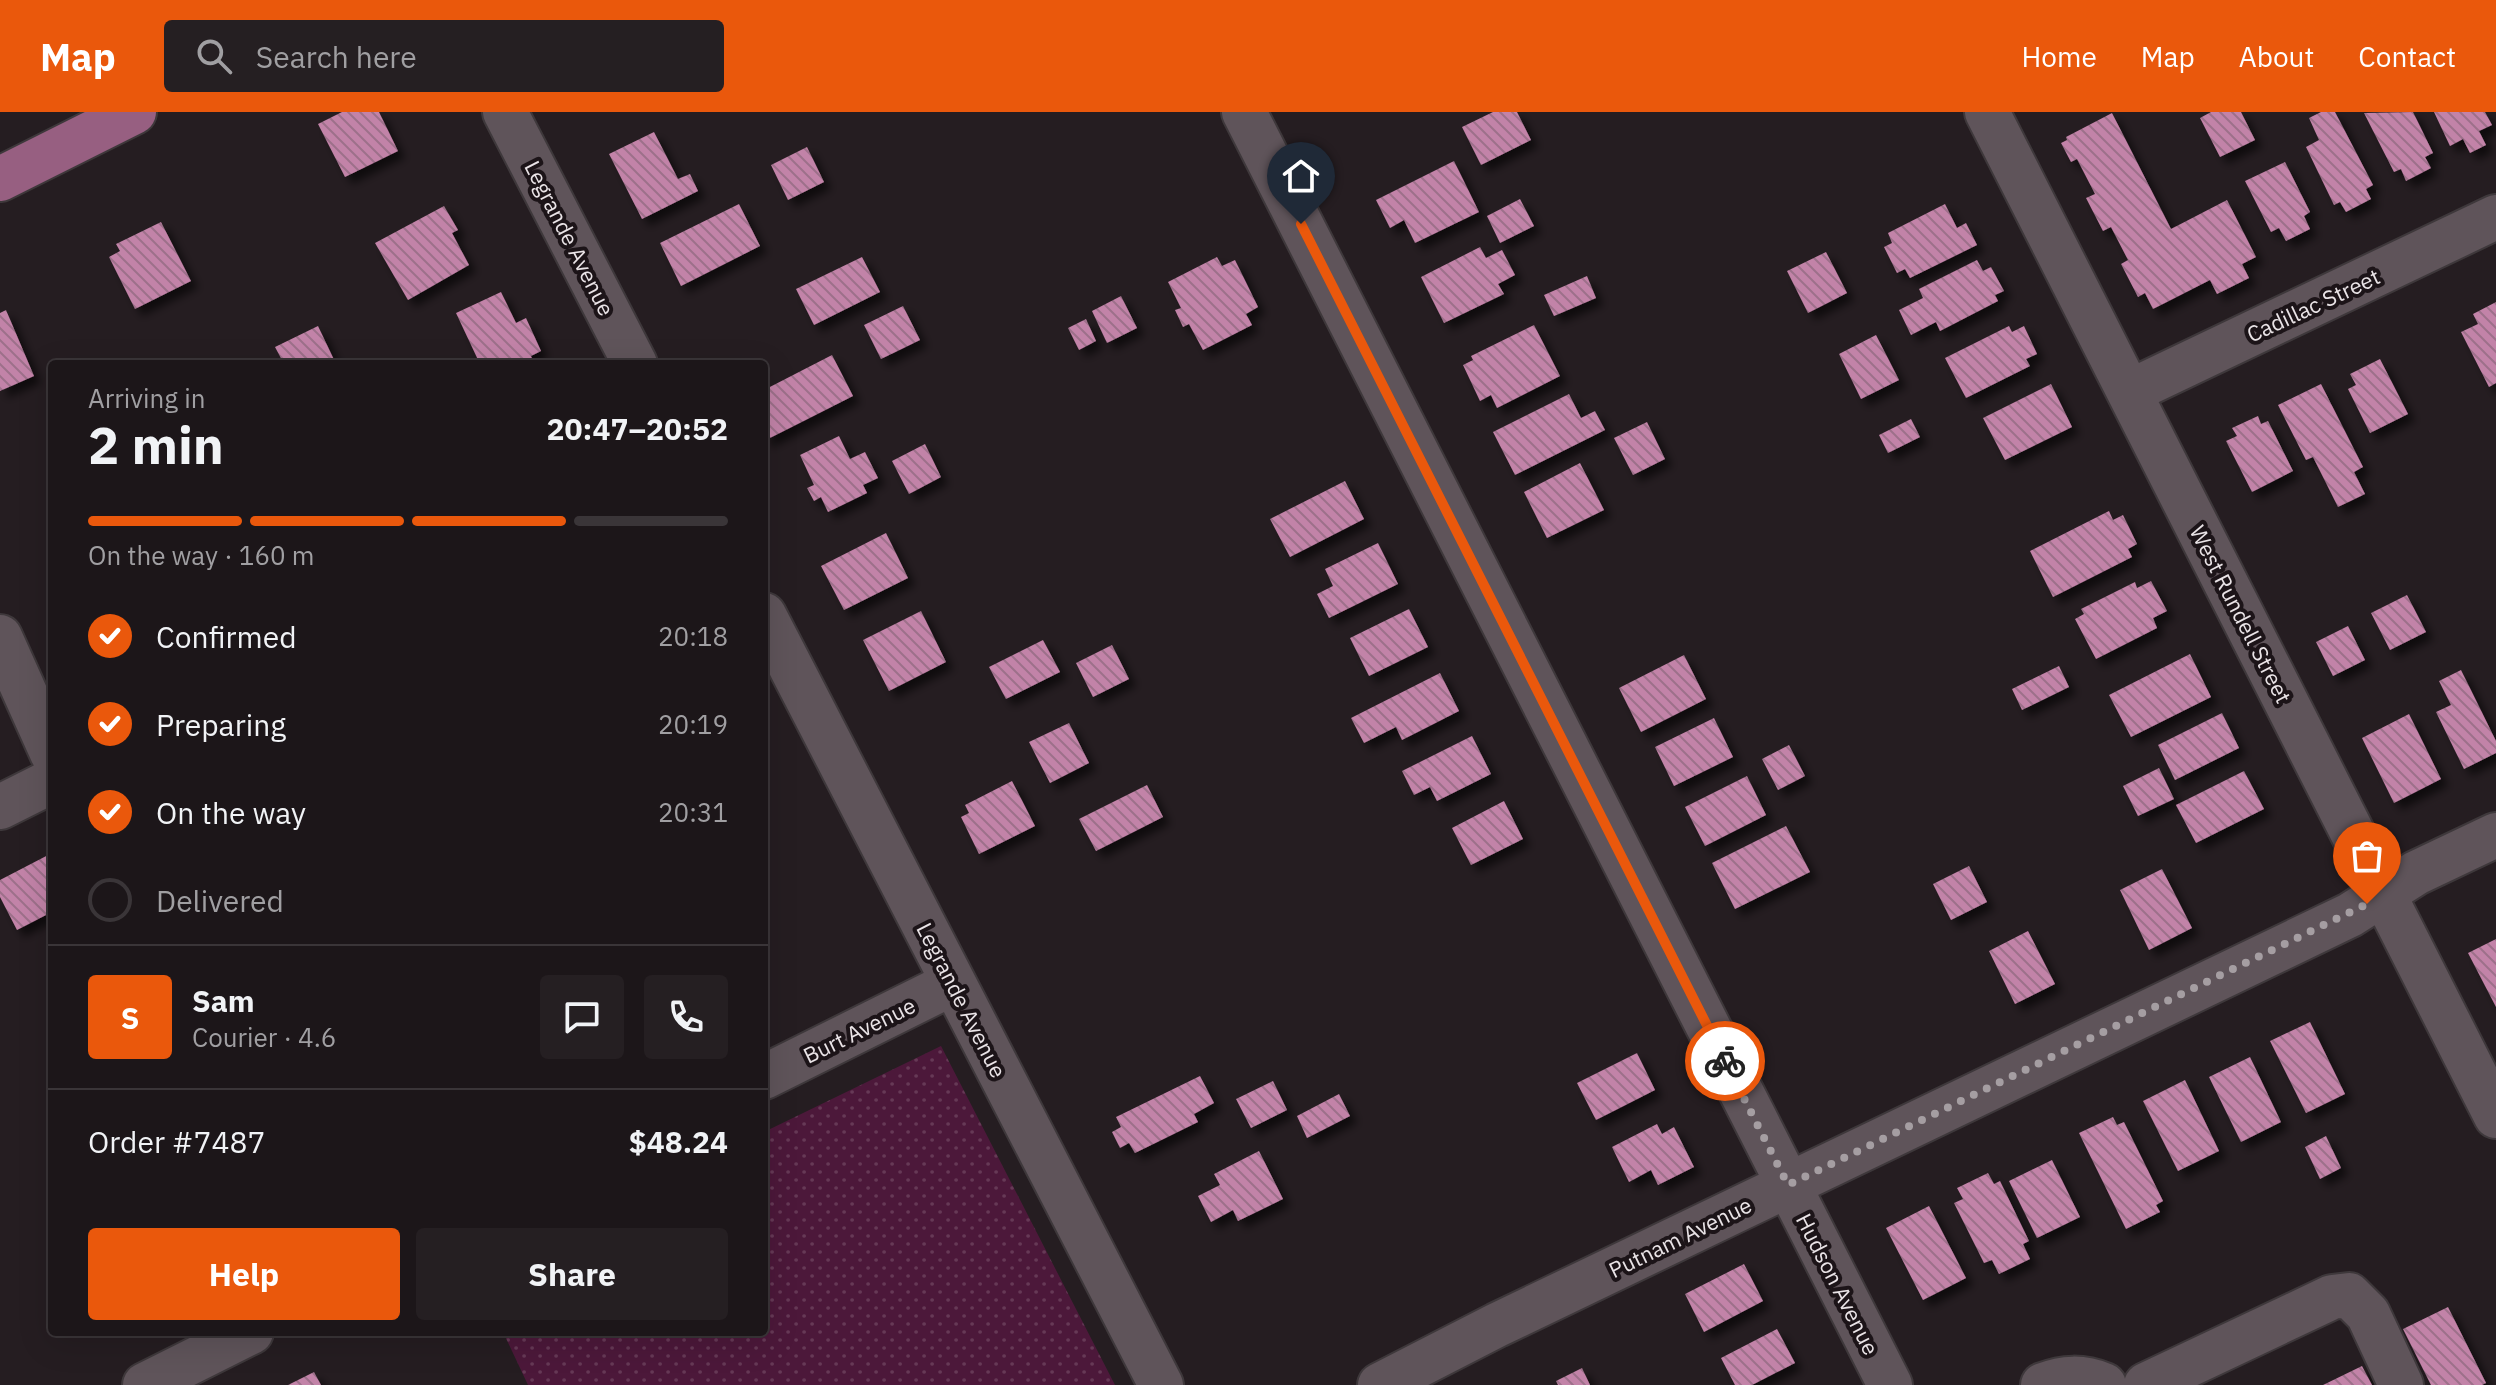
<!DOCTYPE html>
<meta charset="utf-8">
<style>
:root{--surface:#1c1619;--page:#251f22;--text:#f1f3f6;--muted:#a09fa2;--line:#3a3538;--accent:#ea580c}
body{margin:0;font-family:"IBM Plex Sans",sans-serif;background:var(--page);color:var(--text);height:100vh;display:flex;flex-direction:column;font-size:30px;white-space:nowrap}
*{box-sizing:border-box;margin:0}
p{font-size:26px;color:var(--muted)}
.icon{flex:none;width:44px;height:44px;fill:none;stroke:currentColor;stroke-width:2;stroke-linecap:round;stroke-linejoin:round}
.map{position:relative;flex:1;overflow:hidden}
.panel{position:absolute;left:48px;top:248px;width:720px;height:976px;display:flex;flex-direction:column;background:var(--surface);border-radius:8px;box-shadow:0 8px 32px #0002,0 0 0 2px var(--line)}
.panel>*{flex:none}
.pin{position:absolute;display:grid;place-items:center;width:68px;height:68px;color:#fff;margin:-82px -34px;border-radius:50% 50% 50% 0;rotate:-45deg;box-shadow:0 0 8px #0007}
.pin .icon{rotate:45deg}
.courier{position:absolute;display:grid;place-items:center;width:80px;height:80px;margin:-40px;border:6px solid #ea580c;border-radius:50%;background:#fff;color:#222;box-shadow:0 2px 10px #0007}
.head em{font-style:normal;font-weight:700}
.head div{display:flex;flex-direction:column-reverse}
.head{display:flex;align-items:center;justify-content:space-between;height:136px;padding:0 40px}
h1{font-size:52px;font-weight:700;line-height:60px}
.bar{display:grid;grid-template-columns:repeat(4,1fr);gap:12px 8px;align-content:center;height:96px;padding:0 40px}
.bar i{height:10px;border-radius:6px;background:var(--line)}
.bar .active{background:var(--accent)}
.bar p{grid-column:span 4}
.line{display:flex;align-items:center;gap:20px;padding:0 40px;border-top:2px solid var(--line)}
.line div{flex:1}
.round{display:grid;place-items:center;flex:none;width:84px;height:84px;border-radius:8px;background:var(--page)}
ol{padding:0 40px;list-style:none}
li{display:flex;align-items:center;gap:24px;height:88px}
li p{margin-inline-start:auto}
li .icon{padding:8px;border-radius:50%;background:var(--accent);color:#fff;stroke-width:4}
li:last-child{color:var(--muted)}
li i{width:44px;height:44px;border:4px solid var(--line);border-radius:50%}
.button{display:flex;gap:16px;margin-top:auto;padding:16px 40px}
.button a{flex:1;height:92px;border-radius:8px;background:var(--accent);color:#fff;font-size:32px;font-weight:700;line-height:92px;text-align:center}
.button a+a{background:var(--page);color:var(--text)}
header{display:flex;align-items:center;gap:48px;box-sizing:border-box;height:112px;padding:0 40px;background:var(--accent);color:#fff}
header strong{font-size:38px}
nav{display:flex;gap:44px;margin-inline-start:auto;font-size:28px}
.search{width:560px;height:72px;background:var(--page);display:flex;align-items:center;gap:20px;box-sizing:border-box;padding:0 28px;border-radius:8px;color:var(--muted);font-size:30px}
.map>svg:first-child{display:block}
.park{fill:url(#park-dots)}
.building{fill:url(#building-back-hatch);filter:url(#shadow)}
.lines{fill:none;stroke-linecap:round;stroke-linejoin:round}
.minor-casing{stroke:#3e383b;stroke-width:48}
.major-casing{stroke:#3e383b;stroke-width:48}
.minor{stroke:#5f545a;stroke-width:44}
.major{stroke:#975f81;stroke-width:44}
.done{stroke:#a59ea2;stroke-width:8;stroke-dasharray:0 14.4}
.route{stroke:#ea580c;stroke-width:10}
.labels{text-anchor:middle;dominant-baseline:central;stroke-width:8;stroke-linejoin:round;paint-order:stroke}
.street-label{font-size:22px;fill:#eae4e7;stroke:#1c1418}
</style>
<header>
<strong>Map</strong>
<div class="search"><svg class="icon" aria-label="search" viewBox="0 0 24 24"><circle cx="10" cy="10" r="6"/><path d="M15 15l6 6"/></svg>Search here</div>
<nav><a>Home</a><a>Map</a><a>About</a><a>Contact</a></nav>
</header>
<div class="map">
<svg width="2496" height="1273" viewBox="0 0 2496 1273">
<defs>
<pattern id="park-dots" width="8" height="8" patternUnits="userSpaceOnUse" patternTransform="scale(2)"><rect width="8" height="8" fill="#4c183a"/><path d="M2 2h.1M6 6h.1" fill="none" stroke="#663956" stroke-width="1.8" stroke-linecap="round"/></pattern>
<pattern id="building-back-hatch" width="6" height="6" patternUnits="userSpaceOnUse" patternTransform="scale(2)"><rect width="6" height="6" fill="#c283a8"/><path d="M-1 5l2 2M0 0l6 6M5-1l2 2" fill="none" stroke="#9d708a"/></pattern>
<filter id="shadow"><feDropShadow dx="7" dy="7" stdDeviation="4" flood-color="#0009"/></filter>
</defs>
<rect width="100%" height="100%" fill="#251d21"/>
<!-- park -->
<path class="park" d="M 941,934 L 1115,1273 L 528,1273 L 503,1220 L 764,1220 L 764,1020 Z"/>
<!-- building -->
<path class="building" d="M 342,0 L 379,0 L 398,39 L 345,65 L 318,12 Z
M 1493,0 L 1517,0 L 1531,28 L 1481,53 L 1462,15 Z
M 2211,0 L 2241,0 L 2255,28 L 2220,45 L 2200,6 Z
M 2321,0 L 2335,0 L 2373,73 L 2366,77 L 2371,87 L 2346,100 L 2340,90 L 2334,93 L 2306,35 L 2319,28 L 2309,6 Z
M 2413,0 L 2433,41 L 2425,45 L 2431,56 L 2406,69 L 2401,57 L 2394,60 L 2364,1 Z
M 2434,0 L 2485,0 L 2492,13 L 2479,19 L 2486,33 L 2470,41 L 2463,27 L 2450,34 Z
M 2112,1 L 2171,117 L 2227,88 L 2256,145 L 2242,152 L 2249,166 L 2217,182 L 2210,168 L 2153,197 L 2145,181 L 2138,185 L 2121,152 L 2128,148 L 2111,115 L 2103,119 L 2086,86 L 2095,82 L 2077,47 L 2071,50 L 2061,31 L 2067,28 L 2066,25 Z
M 654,20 L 678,67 L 690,62 L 698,79 L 642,107 L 609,42 Z
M 807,35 L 824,70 L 788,88 L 771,53 Z
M 1454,49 L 1479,100 L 1415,131 L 1404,108 L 1390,116 L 1376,88 Z
M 2285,50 L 2310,100 L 2304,104 L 2310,117 L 2286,129 L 2279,116 L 2271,120 L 2245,69 Z
M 1520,87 L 1534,114 L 1500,131 L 1487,104 Z
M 739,92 L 760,134 L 681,174 L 660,131 Z
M 1945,92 L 1957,116 L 1966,111 L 1977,133 L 1910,166 L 1905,157 L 1897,161 L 1884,135 L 1892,131 L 1888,121 Z
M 444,94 L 458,118 L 452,121 L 469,153 L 408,188 L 375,131 Z
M 161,110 L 191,169 L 135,197 L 109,145 L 120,139 L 116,132 Z
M 1480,135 L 1486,146 L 1502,138 L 1515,163 L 1498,172 L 1504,182 L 1444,211 L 1421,165 Z
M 1826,140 L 1847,181 L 1808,201 L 1787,159 Z
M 862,145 L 880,180 L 814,213 L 796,177 Z
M 1217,145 L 1222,154 L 1235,148 L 1258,195 L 1246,202 L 1252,213 L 1203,238 L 1189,212 L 1183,215 L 1175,198 L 1181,196 L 1168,170 Z
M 1977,148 L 1983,159 L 1991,155 L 2004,179 L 1995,183 L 1998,189 L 1940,219 L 1936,210 L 1911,223 L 1899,198 L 1923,186 L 1919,177 Z
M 1587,164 L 1596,186 L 1554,204 L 1544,183 Z
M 501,180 L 516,211 L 526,206 L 541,239 L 531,244 L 533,249 L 527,252 L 480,252 L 456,201 Z
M 1121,184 L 1137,216 L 1107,231 L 1092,199 Z
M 2496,190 L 2496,271 L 2489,275 L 2461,220 L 2478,212 L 2473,202 Z
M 903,194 L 920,228 L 881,247 L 864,213 Z
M 6,198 L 34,264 L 0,279 L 0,201 Z
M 1086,207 L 1096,229 L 1079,238 L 1068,216 Z
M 1534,213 L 1560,264 L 1497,296 L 1491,283 L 1480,289 L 1463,253 L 1473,248 L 1471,244 Z
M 318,214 L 336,252 L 284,252 L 275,235 Z
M 2009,214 L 2012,220 L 2024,214 L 2037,242 L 2026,247 L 2030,254 L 1966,286 L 1945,246 Z
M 1876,223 L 1899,268 L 1861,287 L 1839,242 Z
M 832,243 L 853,284 L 764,329 L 764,278 Z
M 2380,247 L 2408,302 L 2370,321 L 2348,277 L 2356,273 L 2350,262 Z
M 2051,272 L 2072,315 L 2005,348 L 1983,306 Z
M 2321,272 L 2363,355 L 2354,360 L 2365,382 L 2338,395 L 2313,345 L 2306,348 L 2278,293 Z
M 1569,282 L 1581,306 L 1595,299 L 1605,318 L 1515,363 L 1493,320 Z
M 2258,304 L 2261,312 L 2268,309 L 2293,359 L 2252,380 L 2226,329 L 2237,324 L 2232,316 Z
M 1911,307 L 1920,325 L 1888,341 L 1879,323 Z
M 1647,310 L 1665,347 L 1633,363 L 1614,326 Z
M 839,324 L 850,347 L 865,340 L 878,366 L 863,373 L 867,381 L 828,400 L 821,385 L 814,389 L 807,376 L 814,373 L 800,343 Z
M 925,332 L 941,365 L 909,382 L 892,349 Z
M 1580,351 L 1604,398 L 1547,426 L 1524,380 Z
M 1345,369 L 1364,407 L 1290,445 L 1270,407 Z
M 2109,399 L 2113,408 L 2123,403 L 2137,432 L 2128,437 L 2132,445 L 2053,485 L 2030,439 Z
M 886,421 L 908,466 L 844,498 L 821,454 Z
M 1378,431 L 1398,472 L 1329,506 L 1317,482 L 1333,474 L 1325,457 Z
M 2151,469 L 2167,499 L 2153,506 L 2157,516 L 2096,547 L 2075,507 L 2084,502 L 2081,497 L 2135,470 L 2137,476 Z
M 2407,483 L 2426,520 L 2390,538 L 2371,501 Z
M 1409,497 L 1428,535 L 1369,564 L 1350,526 Z
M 921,499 L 946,550 L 889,579 L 863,528 Z
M 2348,514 L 2365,548 L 2333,564 L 2316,530 Z
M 1043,528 L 1060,560 L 1006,587 L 989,555 Z
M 1112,533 L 1129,567 L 1093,585 L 1076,551 Z
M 2190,542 L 2211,585 L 2131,625 L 2109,583 Z
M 1684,543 L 1706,587 L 1641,620 L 1619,576 Z
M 2059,554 L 2069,575 L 2022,598 L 2012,577 Z
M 2461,558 L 2496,629 L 2496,641 L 2464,657 L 2436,600 L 2451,593 L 2439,569 Z
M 1440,561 L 1459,599 L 1402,628 L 1396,615 L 1364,631 L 1351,606 Z
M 2222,601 L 2239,636 L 2175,668 L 2158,633 Z
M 2409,602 L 2441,667 L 2394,691 L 2362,626 Z
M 1714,606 L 1733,645 L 1674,674 L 1655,635 Z
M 1069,611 L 1089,651 L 1050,671 L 1029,630 Z
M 1472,624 L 1491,662 L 1437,689 L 1430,675 L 1414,683 L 1402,659 Z
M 1789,633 L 1805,664 L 1778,678 L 1762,647 Z
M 2159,656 L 2174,687 L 2138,704 L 2123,674 Z
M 2244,659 L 2264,697 L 2196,731 L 2176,693 Z
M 1747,664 L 1766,703 L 1705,734 L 1685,695 Z
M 1012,669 L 1035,714 L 979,742 L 961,705 L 969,701 L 965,693 Z
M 1147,673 L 1163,705 L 1096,739 L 1079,707 Z
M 1504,689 L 1523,727 L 1471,753 L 1452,716 Z
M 1786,714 L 1810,760 L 1735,797 L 1712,751 Z
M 52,741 L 52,816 L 46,803 L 17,818 L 0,785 L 0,768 Z
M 1969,754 L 1987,790 L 1951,808 L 1933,772 Z
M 2162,757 L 2192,816 L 2149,838 L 2120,778 Z
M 2028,819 L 2055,872 L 2015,892 L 1989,839 Z
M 2496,827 L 2496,895 L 2468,841 Z
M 2310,910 L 2345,982 L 2306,1001 L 2270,929 Z
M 1637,941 L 1655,978 L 1596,1008 L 1577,971 Z
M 2250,945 L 2281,1010 L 2241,1030 L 2209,965 Z
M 1200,964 L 1214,991 L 1194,1002 L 1198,1010 L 1135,1041 L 1129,1031 L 1120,1036 L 1112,1020 L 1121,1015 L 1116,1005 Z
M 2185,968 L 2219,1039 L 2178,1059 L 2143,989 Z
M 1273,969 L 1287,998 L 1251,1016 L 1236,987 Z
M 1339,982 L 1350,1004 L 1307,1026 L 1297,1004 Z
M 2113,1005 L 2117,1013 L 2124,1010 L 2163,1089 L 2156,1093 L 2160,1100 L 2126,1117 L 2079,1021 Z
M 1657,1012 L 1662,1022 L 1674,1015 L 1694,1055 L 1658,1073 L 1651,1058 L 1629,1070 L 1612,1035 Z
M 2326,1024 L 2341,1056 L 2320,1067 L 2305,1035 Z
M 1259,1039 L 1283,1087 L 1238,1109 L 1233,1098 L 1211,1110 L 1198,1084 L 1220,1073 L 1214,1062 Z
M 2052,1048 L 2080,1105 L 2037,1126 L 2009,1069 Z
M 1988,1061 L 1994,1072 L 2000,1069 L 2029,1129 L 2023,1132 L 2030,1147 L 1999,1162 L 1992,1148 L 1984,1151 L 1954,1091 L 1963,1087 L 1957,1076 Z
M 1929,1094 L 1966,1166 L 1923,1188 L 1886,1116 Z
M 1744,1152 L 1763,1189 L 1704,1220 L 1685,1182 Z
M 2448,1195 L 2486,1271 L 2482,1273 L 2431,1273 L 2403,1217 Z
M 1777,1217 L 1795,1251 L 1752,1273 L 1735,1273 L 1721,1246 Z
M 2362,1254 L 2372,1273 L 2323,1273 Z
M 1582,1256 L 1590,1273 L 1558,1273 L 1556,1269 Z
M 314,1260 L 321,1273 L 288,1273 Z"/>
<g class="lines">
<defs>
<path id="minor" d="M 505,0 L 635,252
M 1244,0 L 1890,1273
M 1987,0 L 2496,1004
M 2129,280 L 2496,105
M 764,503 L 1161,1273
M 0,525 L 52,641
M 0,695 L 52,669
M 764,965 L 953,871
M 145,1273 L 251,1220
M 1380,1273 L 1497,1213 L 2350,803 L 2416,761 L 2496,723
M 2043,1273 C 2064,1265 2082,1264 2104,1273
M 2146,1273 L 2332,1185 L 2349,1183 L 2368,1202 L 2401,1273"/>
<path id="major" d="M 0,67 L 134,0"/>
</defs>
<!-- minor casing -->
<use href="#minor" class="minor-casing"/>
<!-- major casing -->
<use href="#major" class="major-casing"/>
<!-- minor -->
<use href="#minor" class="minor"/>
<!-- major -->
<use href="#major" class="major"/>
</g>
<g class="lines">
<!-- done -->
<path class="done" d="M 1725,949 L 1788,1073 L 2367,792"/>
<!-- route -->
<path class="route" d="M 1301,112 L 1725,949"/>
</g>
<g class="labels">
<!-- street labels -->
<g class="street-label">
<text transform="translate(570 126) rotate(63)">Legrande Avenue</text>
<text transform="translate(2313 193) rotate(-25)">Cadillac Street</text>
<text transform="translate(2241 502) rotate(63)">West Rundell Street</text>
<text transform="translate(962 888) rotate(63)">Legrande Avenue</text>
<text transform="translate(859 918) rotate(-26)">Burt Avenue</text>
<text transform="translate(1680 1125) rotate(-26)">Putnam Avenue</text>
<text transform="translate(1838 1172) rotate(63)">Hudson Avenue</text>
</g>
</g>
</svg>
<div class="pin" style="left:2367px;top:792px;background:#ea580c"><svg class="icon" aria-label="bag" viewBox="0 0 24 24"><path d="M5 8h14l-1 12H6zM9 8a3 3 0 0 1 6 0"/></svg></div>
<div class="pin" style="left:1301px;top:112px;background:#1f2937"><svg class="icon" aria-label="home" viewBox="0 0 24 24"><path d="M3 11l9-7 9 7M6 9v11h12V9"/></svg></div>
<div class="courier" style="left:1725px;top:949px"><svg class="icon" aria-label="bike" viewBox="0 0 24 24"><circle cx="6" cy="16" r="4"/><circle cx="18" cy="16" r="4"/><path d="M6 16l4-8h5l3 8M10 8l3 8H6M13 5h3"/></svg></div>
<section class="panel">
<div class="head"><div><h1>2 min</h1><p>Arriving in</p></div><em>20:47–20:52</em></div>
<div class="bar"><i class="active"></i><i class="active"></i><i class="active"></i><i></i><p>On the way · 160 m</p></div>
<ol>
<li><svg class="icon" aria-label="check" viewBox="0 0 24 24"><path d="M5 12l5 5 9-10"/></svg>Confirmed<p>20:18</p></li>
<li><svg class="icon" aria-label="check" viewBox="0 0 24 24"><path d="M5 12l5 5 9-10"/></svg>Preparing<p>20:19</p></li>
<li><svg class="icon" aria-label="check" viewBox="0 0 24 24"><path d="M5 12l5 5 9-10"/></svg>On the way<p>20:31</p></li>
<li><i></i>Delivered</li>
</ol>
<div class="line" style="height:144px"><b class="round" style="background:var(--accent);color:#fff">S</b><div><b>Sam</b><p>Courier · 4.6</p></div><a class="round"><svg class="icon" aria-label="chat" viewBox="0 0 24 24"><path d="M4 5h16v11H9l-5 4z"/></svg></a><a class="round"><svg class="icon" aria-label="phone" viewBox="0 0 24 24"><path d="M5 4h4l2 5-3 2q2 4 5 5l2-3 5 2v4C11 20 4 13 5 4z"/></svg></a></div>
<div class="line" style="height:104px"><div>Order #7487</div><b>$48.24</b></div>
<div class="button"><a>Help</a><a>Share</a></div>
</section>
</div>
